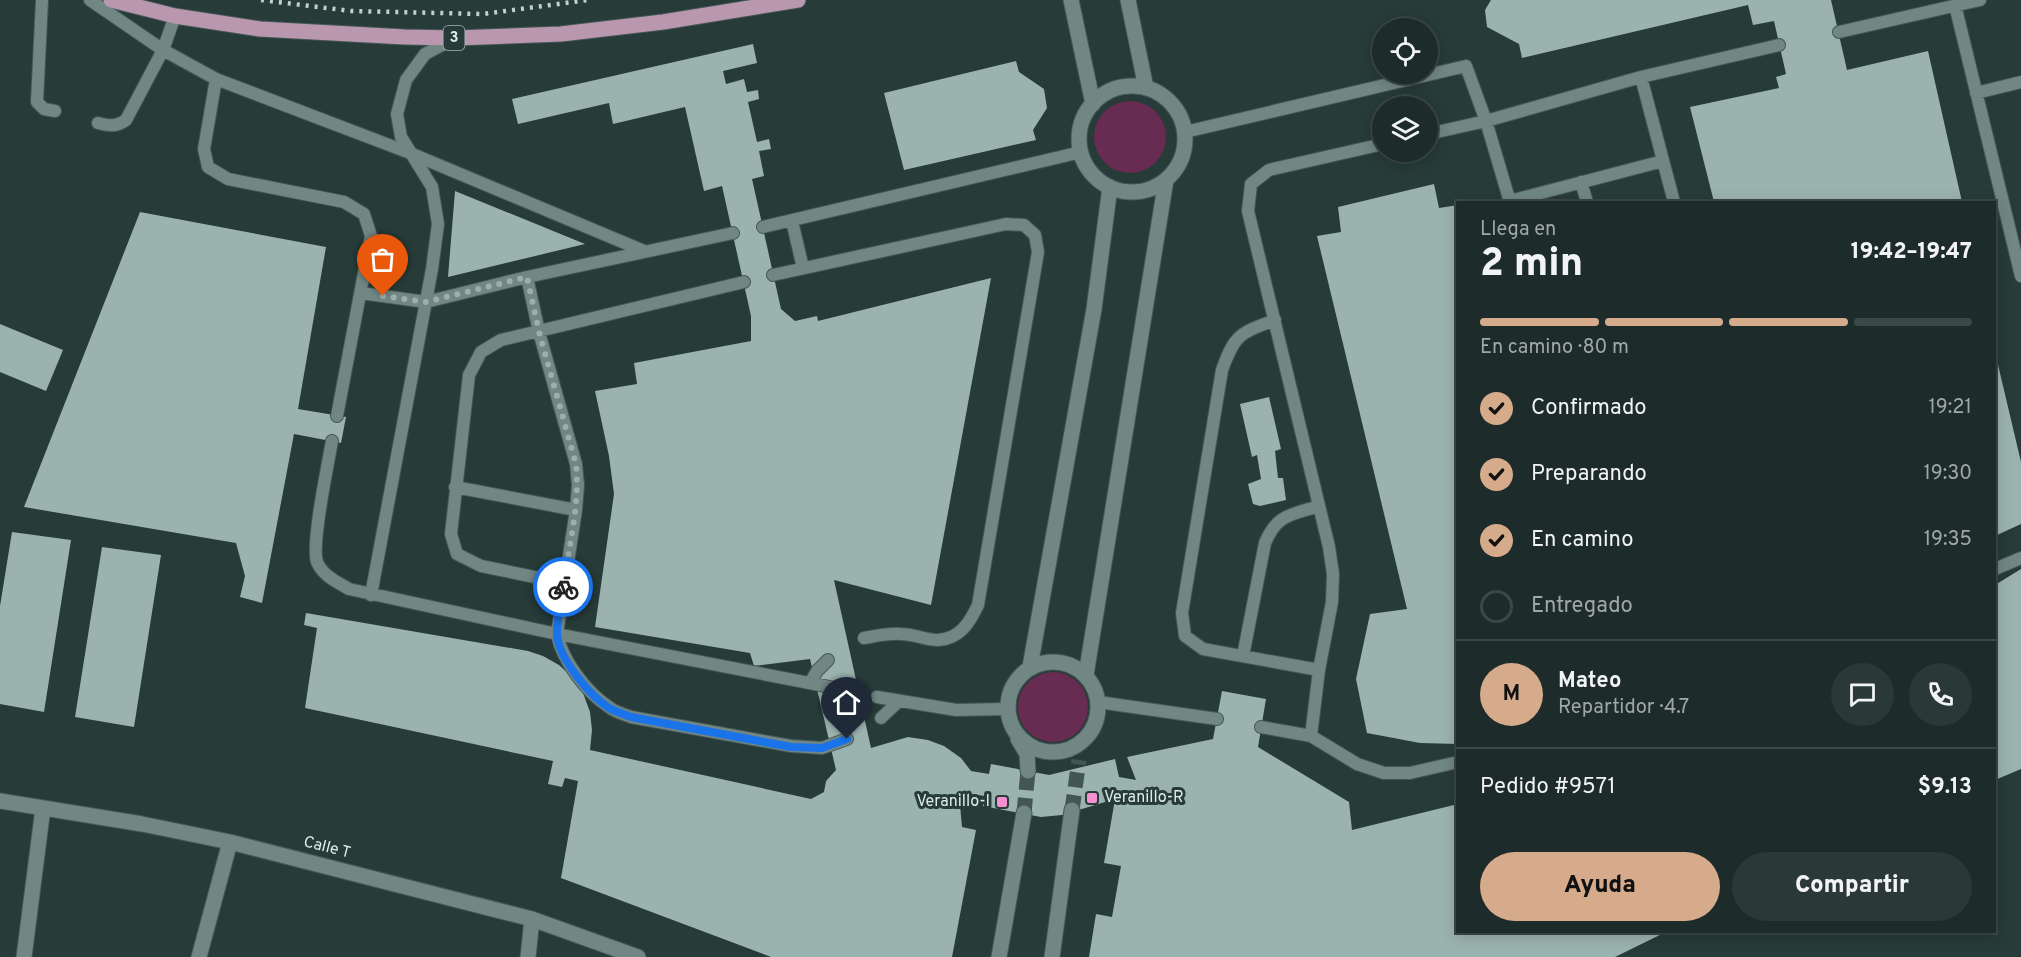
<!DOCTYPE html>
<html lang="es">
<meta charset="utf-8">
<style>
:root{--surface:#1d2c2b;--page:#2a3837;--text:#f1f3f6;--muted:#a0a7a9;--line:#3b4847;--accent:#d6ab8b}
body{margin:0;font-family:Overpass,sans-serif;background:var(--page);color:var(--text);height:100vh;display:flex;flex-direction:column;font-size:22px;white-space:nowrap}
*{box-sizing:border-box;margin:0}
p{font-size:20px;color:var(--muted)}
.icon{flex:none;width:33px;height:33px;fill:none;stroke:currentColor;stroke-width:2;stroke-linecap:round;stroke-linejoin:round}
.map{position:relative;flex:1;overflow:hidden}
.drawer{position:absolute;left:1456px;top:201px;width:540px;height:732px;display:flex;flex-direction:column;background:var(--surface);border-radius:0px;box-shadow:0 3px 15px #0003,0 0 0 2px var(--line)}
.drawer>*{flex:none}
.buttons{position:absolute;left:1372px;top:18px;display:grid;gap:12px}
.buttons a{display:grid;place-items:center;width:66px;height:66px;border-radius:50%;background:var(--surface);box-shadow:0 3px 15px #0003,0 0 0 2px var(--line);font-size:30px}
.pin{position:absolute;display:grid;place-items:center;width:51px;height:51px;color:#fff;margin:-62px -26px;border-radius:50% 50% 50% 0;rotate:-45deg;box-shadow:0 0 6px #0007}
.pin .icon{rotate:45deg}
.courier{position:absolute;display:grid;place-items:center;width:60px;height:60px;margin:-30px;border:4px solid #1a73e8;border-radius:50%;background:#fff;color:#222;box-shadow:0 2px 8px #0007}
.head em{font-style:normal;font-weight:800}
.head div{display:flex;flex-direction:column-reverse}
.head{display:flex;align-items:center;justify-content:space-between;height:102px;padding:0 24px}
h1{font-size:39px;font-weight:800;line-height:45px}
.bar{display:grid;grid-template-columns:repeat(4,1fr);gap:9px 6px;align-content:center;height:72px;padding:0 24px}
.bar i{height:8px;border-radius:4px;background:var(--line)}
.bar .on{background:var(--accent)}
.bar p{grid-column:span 4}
.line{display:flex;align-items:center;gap:15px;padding:0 24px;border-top:2px solid var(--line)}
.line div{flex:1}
.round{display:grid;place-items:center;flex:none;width:63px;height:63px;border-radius:32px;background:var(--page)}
ol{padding:0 24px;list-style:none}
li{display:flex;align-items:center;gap:18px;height:66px}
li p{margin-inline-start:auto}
li .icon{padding:6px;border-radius:50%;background:var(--accent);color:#111;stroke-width:4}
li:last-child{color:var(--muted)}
li i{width:33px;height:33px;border:3px solid var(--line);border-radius:50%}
.cta{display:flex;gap:12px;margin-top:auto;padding:12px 24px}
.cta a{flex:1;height:69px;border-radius:36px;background:var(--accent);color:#111;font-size:24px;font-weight:800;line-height:69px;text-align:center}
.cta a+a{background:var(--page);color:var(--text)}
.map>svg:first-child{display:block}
.green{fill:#682b51}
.building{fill:#9bb3af}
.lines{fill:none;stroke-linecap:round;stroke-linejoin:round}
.street-tunnel{stroke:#435654;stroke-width:15;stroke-dasharray:15 8;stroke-linecap:butt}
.lane-casing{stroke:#455755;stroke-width:14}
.street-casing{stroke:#455755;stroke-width:17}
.primary-casing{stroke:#455755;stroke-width:17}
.lane{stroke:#718784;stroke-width:12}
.street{stroke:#718784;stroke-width:15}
.primary{stroke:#b998af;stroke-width:15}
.rail{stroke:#c2d0ce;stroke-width:4.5;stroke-dasharray:3 6;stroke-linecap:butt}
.done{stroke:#9faeac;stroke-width:6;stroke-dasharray:0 10.8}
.route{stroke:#1a73e8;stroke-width:8}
.poi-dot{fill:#f790ce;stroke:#273b39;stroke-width:2}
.labels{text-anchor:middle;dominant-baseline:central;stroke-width:6;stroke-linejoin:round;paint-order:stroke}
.shield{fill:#273b39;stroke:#a8b7b5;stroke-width:1.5}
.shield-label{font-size:15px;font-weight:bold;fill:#e0ecea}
.poi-label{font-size:16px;fill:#e0ecea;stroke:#273b39;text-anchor:start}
.street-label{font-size:16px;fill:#e0ecea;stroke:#273b39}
</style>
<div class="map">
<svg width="2021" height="957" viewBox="0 0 2021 957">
<rect width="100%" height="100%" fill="#273b39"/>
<!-- green -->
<path class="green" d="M1094 137a36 36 0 1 1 72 0a36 36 0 1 1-72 0Z
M1018 707a35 35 0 1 1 70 0a35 35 0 1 1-70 0Z"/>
<!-- building -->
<path class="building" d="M 1491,0 L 1831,0 L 1847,70 L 1928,51 L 1962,202 L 1714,202 L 1690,107 L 1779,88 L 1776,77 L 1786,74 L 1774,21 L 1753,25 L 1748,5 L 1522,58 L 1519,44 L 1487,27 L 1485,10 Z
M 753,44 L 757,63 L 723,71 L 726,84 L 744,79 L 747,92 L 758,90 L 759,99 L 748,102 L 757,142 L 769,139 L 771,149 L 759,151 L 764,176 L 752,179 L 781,309 L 795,321 L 817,316 L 818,321 L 991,278 L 931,605 L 834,580 L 871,748 L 908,737 L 928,740 L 944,746 L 961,758 L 971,771 L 989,774 L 991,764 L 1049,775 L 1115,759 L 1119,777 L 1136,780 L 1127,757 L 1213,739 L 1222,691 L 1266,699 L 1258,747 L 1349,802 L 1352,830 L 1458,804 L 1458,932 L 1666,932 L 1615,957 L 1089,957 L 1096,914 L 1112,917 L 1121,866 L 1104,863 L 1115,799 L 1062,815 L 1041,817 L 983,806 L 985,796 L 971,794 L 972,801 L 960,805 L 962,827 L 976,830 L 952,957 L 771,957 L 561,878 L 578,781 L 565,778 L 562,787 L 548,784 L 553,761 L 305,708 L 317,628 L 304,625 L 306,613 L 528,651 L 543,656 L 559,665 L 573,678 L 583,693 L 590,712 L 592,730 L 590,750 L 811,799 L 824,792 L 826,781 L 836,770 L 810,659 L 754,666 L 750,653 L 595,627 L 614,494 L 609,456 L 595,391 L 637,384 L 634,363 L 751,341 L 751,316 L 722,186 L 704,191 L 685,107 L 613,124 L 609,103 L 518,124 L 512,99 Z
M 1016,61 L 1019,72 L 1044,89 L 1047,108 L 1033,130 L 1036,140 L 904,170 L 884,93 Z
M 1434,184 L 1439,208 L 1458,205 L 1458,744 L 1420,743 L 1367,733 L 1356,679 L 1370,614 L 1407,609 L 1317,236 L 1341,232 L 1338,207 Z
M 455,191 L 585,244 L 448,277 Z
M 140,212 L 326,247 L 298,409 L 346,417 L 341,443 L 294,434 L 262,603 L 240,597 L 245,576 L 236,543 L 24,507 Z
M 0,324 L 63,350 L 46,391 L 0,372 Z
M 1995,352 L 2021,462 L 2021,524 L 1995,536 Z
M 1269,397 L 1281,449 L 1275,451 L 1278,478 L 1283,478 L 1286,500 L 1260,506 L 1253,504 L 1248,484 L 1261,479 L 1257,455 L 1252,457 L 1240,404 Z
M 12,532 L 71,540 L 44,712 L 0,704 L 0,606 Z
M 102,547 L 161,555 L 134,727 L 75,717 Z
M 2021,569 L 2021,769 L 1995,780 L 1995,585 Z"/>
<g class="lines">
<!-- street-tunnel -->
<path class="street-tunnel" d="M 1072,810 L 1079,760
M 1024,813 L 1028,771"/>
<defs>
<path id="lane" d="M 42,0 L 37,102 L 44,109 L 55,111
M 90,0 L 163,50 L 216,79 L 410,153 L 644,251
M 1955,5 L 2021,276
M 1839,32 L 1980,0
M 1641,77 L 1674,202
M 216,79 L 204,149 L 208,167 L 228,179 L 344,202 L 364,214 L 371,236 L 337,416
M 1976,93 L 2021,82
M 98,123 C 109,126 116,127 126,120 L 163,50 L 175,16
M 1185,132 L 1466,66 L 1486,121 L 1510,202
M 1428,134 L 1486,121 L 1641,77 L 1779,45
M 1581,182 L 1587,202
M 1510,201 L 1663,161
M 792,221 L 803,268
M 763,227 L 1081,152
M 773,275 L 1006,224 L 1024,225 L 1035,235 L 1038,252 L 978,605 C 970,622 960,639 938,640 C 926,640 913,634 901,634 C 888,633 876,636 864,638
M 527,277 L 539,332 L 576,464 L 578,485 L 576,510 L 557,634 C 562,660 586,692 609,707 C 615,712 623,714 631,717 L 791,746 L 822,748 L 847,739
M 361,293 L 426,302 L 527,277 L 733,233
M 1275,320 C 1240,333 1235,334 1222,370 L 1182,613 L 1185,636 L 1203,649 L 1319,670
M 332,441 C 328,464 311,544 317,562 C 323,576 337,582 349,589 L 557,634 L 835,688
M 455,487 L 576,510
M 1995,569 L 2021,558
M 564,583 L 481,566 L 457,554 L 451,534 L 469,375 L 481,352 L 501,340 L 744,282
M 371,595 L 432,269 L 438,224 L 432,187 L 401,137 L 397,114 L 406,80 L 425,54 L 455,38
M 1243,656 L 1265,543 C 1277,514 1291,515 1319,506
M 810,683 L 817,671 L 828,660
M 877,697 L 956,710 L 1007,709
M 1098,702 L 1217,719
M 881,718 L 899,701
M 1261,727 L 1311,736 L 1357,764 L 1384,773 L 1410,773 L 1458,762
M 1311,736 L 1319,670 L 1332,602 L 1333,574 L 1329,547 L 1248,211 L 1251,184 L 1269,170 L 1383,144"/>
<path id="street" d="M 1071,0 L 1093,104
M 1128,0 L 1146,88
M1079 139a53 53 0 1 1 106 0a53 53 0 1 1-106 0Z
M1008 707a45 45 0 1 1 90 0a45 45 0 1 1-90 0Z
M 1030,667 L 1094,309 L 1110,187
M 1086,675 L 1166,180
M 1018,739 L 1027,754 L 1028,771
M 0,801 L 142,824 L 230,842 L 532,919 L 638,957
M 24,957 L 43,808
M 199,957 L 230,842
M 528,957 L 532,919
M 999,957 L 1024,813
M 1052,957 L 1072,810"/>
<path id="primary" d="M 111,0 L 175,16 L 260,29 L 405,37 L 456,38 L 561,34 L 663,22 L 798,0"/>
</defs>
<!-- lane casing -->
<use href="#lane" class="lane-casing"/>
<!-- street casing -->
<use href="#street" class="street-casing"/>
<!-- primary casing -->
<use href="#primary" class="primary-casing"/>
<!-- lane -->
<use href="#lane" class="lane"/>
<!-- street -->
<use href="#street" class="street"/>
<!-- primary -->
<use href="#primary" class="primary"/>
<!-- rail -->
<path class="rail" d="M 261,0 L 351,11 L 483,14 L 588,0"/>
</g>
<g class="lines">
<!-- done -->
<path class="done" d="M 383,296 L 426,302 L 527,277 L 539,332 L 576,464 C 580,506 569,545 563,587"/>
<!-- route -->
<path class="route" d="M 563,587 C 561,602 557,618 557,633 C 557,657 590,696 609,708 C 616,712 624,714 631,717 L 791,747 L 822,748 L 847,739"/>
</g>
<!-- markers -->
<g class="poi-dot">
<rect x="1086" y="792" width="12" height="12" rx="3"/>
<rect x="996" y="796" width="12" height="12" rx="3"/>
</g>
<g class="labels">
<!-- shield labels -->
<rect class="shield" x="443.5" y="26" width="21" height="24" rx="4.5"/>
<g class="shield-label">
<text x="454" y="38">3</text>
</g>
<!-- poi labels -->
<g class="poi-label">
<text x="1104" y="798">Veranillo-R</text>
<text x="990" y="802" text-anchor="end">Veranillo-I</text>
</g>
<!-- street labels -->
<g class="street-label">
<text transform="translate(327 848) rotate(14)">Calle T</text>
</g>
</g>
</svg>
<div class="buttons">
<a><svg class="icon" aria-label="locate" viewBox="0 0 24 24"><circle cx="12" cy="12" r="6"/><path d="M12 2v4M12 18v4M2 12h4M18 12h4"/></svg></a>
<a><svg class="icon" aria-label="layers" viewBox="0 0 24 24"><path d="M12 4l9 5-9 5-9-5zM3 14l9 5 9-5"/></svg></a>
</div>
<div class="pin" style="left:383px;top:296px;background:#ea580c"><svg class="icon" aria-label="bag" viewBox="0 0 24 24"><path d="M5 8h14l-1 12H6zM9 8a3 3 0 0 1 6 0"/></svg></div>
<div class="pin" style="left:847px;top:739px;background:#1f2937"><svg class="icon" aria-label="home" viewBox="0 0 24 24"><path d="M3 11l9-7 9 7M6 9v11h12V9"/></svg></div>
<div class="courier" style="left:563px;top:587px"><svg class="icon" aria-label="bike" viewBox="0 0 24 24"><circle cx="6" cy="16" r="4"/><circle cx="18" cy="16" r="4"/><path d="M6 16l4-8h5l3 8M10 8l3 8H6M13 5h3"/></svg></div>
<section class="drawer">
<div class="head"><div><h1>2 min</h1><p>Llega en</p></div><em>19:42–19:47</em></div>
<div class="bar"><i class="on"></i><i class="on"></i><i class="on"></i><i></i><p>En camino · 80 m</p></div>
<ol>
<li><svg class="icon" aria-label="check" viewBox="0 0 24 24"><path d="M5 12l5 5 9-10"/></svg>Confirmado<p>19:21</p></li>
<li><svg class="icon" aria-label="check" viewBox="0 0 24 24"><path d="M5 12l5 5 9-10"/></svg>Preparando<p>19:30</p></li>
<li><svg class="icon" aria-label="check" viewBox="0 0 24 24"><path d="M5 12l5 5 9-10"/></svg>En camino<p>19:35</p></li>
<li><i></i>Entregado</li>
</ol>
<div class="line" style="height:108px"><b class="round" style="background:var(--accent);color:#111">M</b><div><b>Mateo</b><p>Repartidor · 4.7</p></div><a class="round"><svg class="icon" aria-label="chat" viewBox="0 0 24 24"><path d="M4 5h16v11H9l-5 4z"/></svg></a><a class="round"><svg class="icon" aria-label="phone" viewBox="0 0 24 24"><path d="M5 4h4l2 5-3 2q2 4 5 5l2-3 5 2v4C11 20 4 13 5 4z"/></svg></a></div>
<div class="line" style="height:78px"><div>Pedido #9571</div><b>$9.13</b></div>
<div class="cta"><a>Ayuda</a><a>Compartir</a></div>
</section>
</div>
